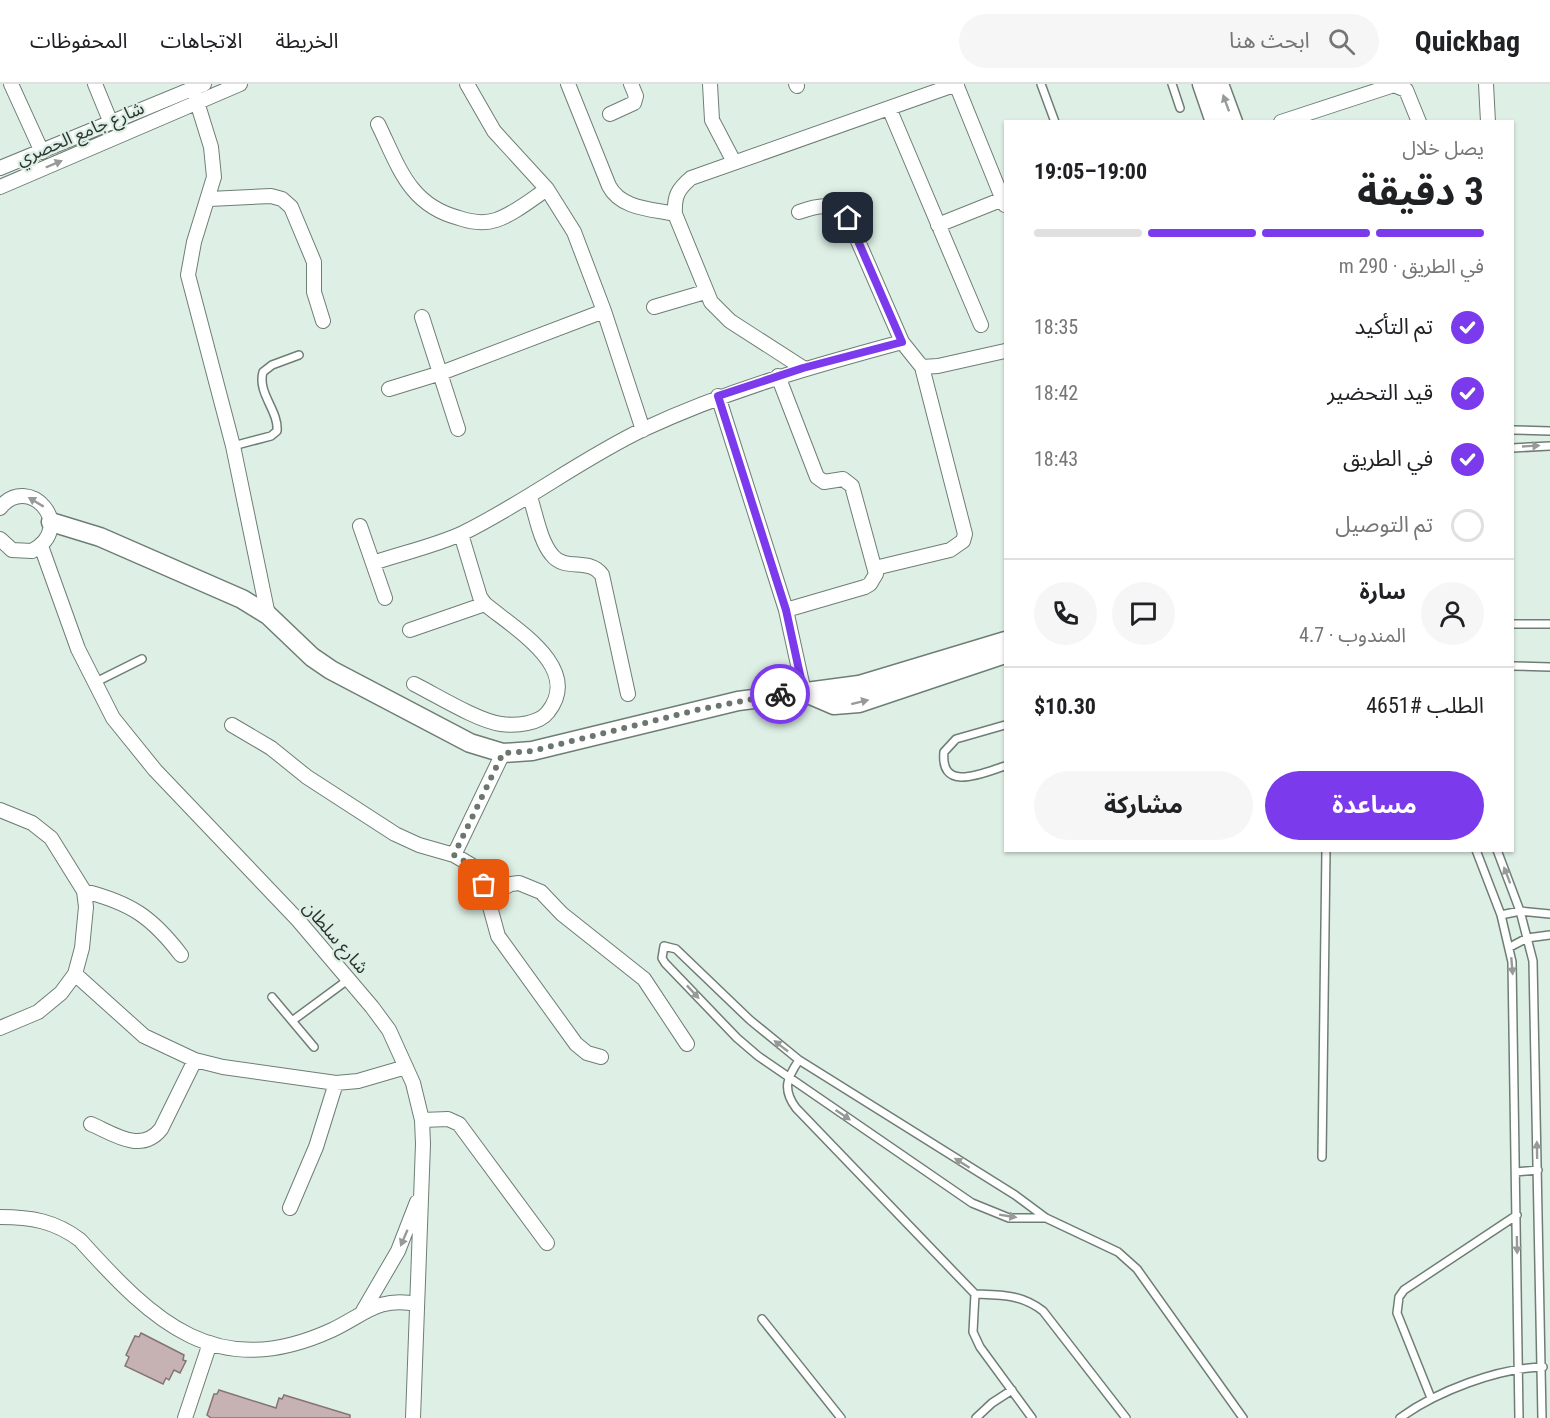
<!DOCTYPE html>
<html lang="ar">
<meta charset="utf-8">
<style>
:root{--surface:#fff;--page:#f6f6f6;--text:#202124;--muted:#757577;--line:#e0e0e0;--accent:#7c3aed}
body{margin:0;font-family:"Roboto Condensed","Noto Sans Arabic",sans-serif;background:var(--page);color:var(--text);direction:rtl;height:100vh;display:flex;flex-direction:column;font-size:22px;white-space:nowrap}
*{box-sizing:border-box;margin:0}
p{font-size:20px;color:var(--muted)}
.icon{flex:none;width:33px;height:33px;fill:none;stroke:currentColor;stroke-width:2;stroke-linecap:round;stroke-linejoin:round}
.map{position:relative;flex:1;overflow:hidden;direction:ltr}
.details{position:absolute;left:1004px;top:36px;width:510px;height:732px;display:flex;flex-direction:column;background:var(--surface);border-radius:0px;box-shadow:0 2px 4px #0004;direction:rtl}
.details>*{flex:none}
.pin{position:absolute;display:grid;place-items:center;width:51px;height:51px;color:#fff;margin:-26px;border-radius:12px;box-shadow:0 3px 9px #0006}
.courier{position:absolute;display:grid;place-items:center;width:60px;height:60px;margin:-30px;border:4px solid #7c3aed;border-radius:50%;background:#fff;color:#222;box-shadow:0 2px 8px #0007}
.headline em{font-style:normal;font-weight:700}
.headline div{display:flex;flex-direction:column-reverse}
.headline{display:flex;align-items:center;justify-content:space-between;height:102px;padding:0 30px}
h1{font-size:39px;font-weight:700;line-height:45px}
.bar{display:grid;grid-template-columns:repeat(4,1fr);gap:9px 6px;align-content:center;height:72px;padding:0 30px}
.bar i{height:8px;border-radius:4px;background:var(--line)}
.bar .current{background:var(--accent)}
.bar p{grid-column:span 4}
.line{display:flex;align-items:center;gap:15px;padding:0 30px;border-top:2px solid var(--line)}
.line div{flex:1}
.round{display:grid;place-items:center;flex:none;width:63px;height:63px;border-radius:32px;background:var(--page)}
ol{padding:0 30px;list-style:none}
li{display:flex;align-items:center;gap:18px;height:66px}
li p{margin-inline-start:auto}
li .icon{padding:6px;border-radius:50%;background:var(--accent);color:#fff;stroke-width:4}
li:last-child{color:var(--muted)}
li i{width:33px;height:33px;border:3px solid var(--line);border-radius:50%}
.primary-button{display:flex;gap:12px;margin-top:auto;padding:12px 30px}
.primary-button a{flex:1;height:69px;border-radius:36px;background:var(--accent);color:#fff;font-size:24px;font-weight:700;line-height:69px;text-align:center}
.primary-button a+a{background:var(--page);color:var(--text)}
header{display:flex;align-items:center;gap:36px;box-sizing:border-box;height:84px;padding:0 30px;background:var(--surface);border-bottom:2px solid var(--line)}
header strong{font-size:28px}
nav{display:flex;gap:33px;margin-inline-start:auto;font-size:21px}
.search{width:420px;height:54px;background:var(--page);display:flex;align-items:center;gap:15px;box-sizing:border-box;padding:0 21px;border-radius:33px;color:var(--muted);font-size:22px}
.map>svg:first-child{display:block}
.building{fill:#c6b2b3;stroke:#867374;stroke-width:1.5}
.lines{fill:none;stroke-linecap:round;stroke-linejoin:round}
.lane-casing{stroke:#6e7e74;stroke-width:10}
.street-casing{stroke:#6e7e74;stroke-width:16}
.secondary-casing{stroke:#6e7e74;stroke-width:21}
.lane{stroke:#fff;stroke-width:7}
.street{stroke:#fff;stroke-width:14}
.secondary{stroke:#fff;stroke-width:18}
.oneway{fill:#969a98}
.done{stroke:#6c7670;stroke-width:6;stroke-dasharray:0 10.8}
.route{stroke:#7c3aed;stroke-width:8}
.labels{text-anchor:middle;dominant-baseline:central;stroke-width:4.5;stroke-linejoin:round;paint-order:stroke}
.street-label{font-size:18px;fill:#2e3531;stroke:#def0e5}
</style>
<header>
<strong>Quickbag</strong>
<div class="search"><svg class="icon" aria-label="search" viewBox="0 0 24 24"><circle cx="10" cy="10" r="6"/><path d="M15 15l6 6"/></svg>ابحث هنا</div>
<nav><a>الخريطة</a><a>الاتجاهات</a><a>المحفوظات</a></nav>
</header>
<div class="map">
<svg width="1550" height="1334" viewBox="0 0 1550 1334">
<rect width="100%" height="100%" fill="#def0e5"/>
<!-- building -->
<path class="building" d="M 141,1249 L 184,1271 L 183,1276 L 186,1277 L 180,1289 L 174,1286 L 169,1296 L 166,1294 L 163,1300 L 125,1282 L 129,1273 L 126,1271 L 135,1252 L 139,1253 Z
M 219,1306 L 276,1324 L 279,1314 L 282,1315 L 284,1311 L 350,1331 L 350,1334 L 211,1334 L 207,1331 L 214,1310 L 217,1310 Z"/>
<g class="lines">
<defs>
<path id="lane" d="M 1041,0 L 1055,38
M 1172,0 L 1180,24
M 1512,346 L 1550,347
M 233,362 L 271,352 L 277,347 C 279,327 257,309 263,288 L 272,281 L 299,271
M 1512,364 L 1550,362
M 1512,540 L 1550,540
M 1512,582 L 1550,583
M 94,599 L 142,575
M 1005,641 L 956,655 L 944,668 C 940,709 983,689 1005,682
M 1476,766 L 1501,831 L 1512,878 L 1519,1334
M 1497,766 L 1520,827 L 1533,877 L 1542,1334
M 1501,831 L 1520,827 L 1550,830
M 1510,863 L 1527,854 L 1550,851
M 272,913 L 314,963
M 292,937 L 349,895
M 799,976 C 787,994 782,1005 796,1024 L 975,1210 C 1001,1211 1021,1210 1043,1227 L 1126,1334
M 1322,1073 L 1326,766
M 1516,1088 L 1538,1086
M 1046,1134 L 1009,1134 L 972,1119 L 758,972 L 737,954 L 665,879 L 662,874 L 664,862 L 676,865 L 750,936 L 799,976 L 1015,1111 L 1046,1134 L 1118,1168 L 1137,1185 L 1243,1334
M 975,1210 L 973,1248 L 980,1263 L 1032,1334
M 762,1235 L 841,1334
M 1431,1314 L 1397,1229 L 1399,1213 L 1404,1206 L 1517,1131
M 976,1334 L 992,1319 L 1012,1306
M 1400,1334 C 1437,1307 1498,1284 1543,1283"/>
<path id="street" d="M 11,0 L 42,68
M 95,0 L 111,39
M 467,0 L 494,47 L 547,105 L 574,148 L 604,227 L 643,346
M 568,0 L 609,102 C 621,125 652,125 675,130
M 710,0 L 712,36 L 734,78
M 796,0 L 797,2
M 956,0 L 1005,121
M 1486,0 L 1488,38
M 193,5 L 211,63 L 214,93 L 194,158 L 188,191 L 233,362 L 268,531
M 889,24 L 981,241
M 610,30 L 634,19 L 636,12 L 631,0
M 1281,38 L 1394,1 L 1406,6 L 1419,38
M 378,40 C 399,83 409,121 459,134 C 471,138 484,140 496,136 C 514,130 532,115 547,105
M 0,84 L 204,0
M 0,103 L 240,0
M 209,115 L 271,112 L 282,115 L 291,123 L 314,178 L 314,208 L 323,237
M 799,128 C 819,121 833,118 848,134 L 902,258 L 922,283 L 938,282 L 1005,267
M 938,141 L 1003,115
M 654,223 L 705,208
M 422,233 L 458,345
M 803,284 L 730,237 L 711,218 L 675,130 C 674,112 678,105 691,94 L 957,0
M 778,292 L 817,393 L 824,398 L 843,395 L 852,402 L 876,490 L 870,500 L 865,503 L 786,526
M 389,305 L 441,289 L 604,227
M 718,312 L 786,526 L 804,608
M 530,413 C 536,431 540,457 552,471 C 565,488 590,473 602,491 L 628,610
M 0,424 C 28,388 78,442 32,467 L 12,466 L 0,455
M 360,442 L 385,514
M 41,462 L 78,565 L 113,634 L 155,686 L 298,836 L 372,923 L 389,946 L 413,999 L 422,1036 L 423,1060 L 413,1334
M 373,479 C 402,469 435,462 463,449 C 526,418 581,375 644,345 C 728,306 813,282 902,258
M 875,484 L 950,466 L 963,457 L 965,450 L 922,283
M 410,546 L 485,520
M 414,600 C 436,611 478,637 501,640 C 516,642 539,640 548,628 C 583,584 515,545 485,520 L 480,513 L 461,450
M 232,641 L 271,664 L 307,693 L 395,750 L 419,761 L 454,771 L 471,781 L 484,801 L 498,852 L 576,960 L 587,969 L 601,973
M 0,726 L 32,739 L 51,754 L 84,807 L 86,823 L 82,864 L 75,890 L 61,909 L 38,928 L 0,944
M 454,771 L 503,669
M 84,807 C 131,819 152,833 181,871
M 488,812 L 511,800 L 519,799 L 541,808 L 562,830 L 644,895 L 687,960
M 75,890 L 144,952 L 195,976 L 223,983 L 336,999 L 358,997 L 406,983
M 422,1036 L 448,1035 L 459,1040 L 547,1159
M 91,1040 C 114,1050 141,1070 161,1045 L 195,976
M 290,1124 L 316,1063 L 336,999
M 0,1133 C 31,1133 55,1137 80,1156 C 154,1238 216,1299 332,1246 C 364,1231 378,1212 417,1220
M 363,1227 L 398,1167 L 417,1118
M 185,1334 L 210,1259"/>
<path id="secondary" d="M 1202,0 L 1215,38
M 1219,0 L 1233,38
M 51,438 L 100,453 L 242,515 L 268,531 L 312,573 L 331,586 L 470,659 L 503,669 L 532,667 L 738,617 L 859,601 L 1005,557
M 806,609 L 834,621 L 859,619 L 1002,571"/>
</defs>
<!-- lane casing -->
<use href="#lane" class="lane-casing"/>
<!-- street casing -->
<use href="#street" class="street-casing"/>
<!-- secondary casing -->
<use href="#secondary" class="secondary-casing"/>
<!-- lane -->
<use href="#lane" class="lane"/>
<!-- street -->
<use href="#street" class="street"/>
<!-- secondary -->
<use href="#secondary" class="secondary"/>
</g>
<!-- one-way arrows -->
<defs><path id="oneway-solid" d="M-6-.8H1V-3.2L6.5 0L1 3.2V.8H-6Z" transform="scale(1.5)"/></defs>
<g class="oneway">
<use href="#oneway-solid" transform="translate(1226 19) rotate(-110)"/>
<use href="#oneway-solid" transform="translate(54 80) rotate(-23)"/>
<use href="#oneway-solid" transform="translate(1531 362) rotate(-3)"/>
<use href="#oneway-solid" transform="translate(36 418) rotate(-149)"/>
<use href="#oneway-solid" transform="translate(860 618) rotate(-14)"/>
<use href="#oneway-solid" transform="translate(1507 791) rotate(-111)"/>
<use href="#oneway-solid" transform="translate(1512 882) rotate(85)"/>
<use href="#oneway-solid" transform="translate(693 908) rotate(47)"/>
<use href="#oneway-solid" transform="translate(781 962) rotate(-142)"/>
<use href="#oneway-solid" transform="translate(843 1031) rotate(34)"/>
<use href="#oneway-solid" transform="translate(1537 1066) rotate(-91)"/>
<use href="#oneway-solid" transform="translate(962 1079) rotate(-148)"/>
<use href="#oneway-solid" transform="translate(1008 1132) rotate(9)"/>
<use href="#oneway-solid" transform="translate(404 1154) rotate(113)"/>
<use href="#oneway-solid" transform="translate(1517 1161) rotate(89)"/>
</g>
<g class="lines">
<!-- done -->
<path class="done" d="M 484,801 L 471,781 L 454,771 L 503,669 L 532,667 L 701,625 L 780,610"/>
<!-- route -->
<path class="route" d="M 780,610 L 804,609 L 786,526 L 718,312 L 803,284 L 902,258 L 848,134"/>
</g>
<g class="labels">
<!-- street labels -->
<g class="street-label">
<text transform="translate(80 49) rotate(-23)">شارع جامع الحصري</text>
<text transform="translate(336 853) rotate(49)">شارع سلطان</text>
</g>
</g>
</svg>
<div class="pin" style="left:484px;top:801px;background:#ea580c"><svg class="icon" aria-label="bag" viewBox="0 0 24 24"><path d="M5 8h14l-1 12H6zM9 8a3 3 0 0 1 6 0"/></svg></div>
<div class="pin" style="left:848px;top:134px;background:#1f2937"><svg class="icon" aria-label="home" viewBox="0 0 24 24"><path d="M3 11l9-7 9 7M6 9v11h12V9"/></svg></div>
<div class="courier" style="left:780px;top:610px"><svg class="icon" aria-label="bike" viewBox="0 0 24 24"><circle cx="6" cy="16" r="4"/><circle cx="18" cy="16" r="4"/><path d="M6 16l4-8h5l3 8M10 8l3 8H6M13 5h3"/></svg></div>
<section class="details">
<div class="headline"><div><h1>3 دقيقة</h1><p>يصل خلال</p></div><em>19:00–19:05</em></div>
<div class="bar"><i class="current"></i><i class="current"></i><i class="current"></i><i></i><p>في الطريق · 290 m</p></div>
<ol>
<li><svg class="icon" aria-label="check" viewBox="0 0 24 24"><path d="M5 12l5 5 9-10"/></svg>تم التأكيد<p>18:35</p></li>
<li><svg class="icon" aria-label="check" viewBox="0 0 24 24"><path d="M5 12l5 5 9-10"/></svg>قيد التحضير<p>18:42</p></li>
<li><svg class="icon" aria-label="check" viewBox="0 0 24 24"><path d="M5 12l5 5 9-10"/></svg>في الطريق<p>18:43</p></li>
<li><i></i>تم التوصيل</li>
</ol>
<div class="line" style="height:108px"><a class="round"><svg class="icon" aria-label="person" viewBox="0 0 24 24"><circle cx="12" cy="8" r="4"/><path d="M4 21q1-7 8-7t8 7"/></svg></a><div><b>سارة</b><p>المندوب · 4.7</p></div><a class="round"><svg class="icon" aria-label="chat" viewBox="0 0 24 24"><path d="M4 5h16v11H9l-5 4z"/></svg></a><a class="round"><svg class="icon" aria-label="phone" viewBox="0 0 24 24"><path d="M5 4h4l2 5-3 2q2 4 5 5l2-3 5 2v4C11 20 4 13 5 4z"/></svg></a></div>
<div class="line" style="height:78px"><div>الطلب #4651</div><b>$10.30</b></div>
<div class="primary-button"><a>مساعدة</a><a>مشاركة</a></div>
</section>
</div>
